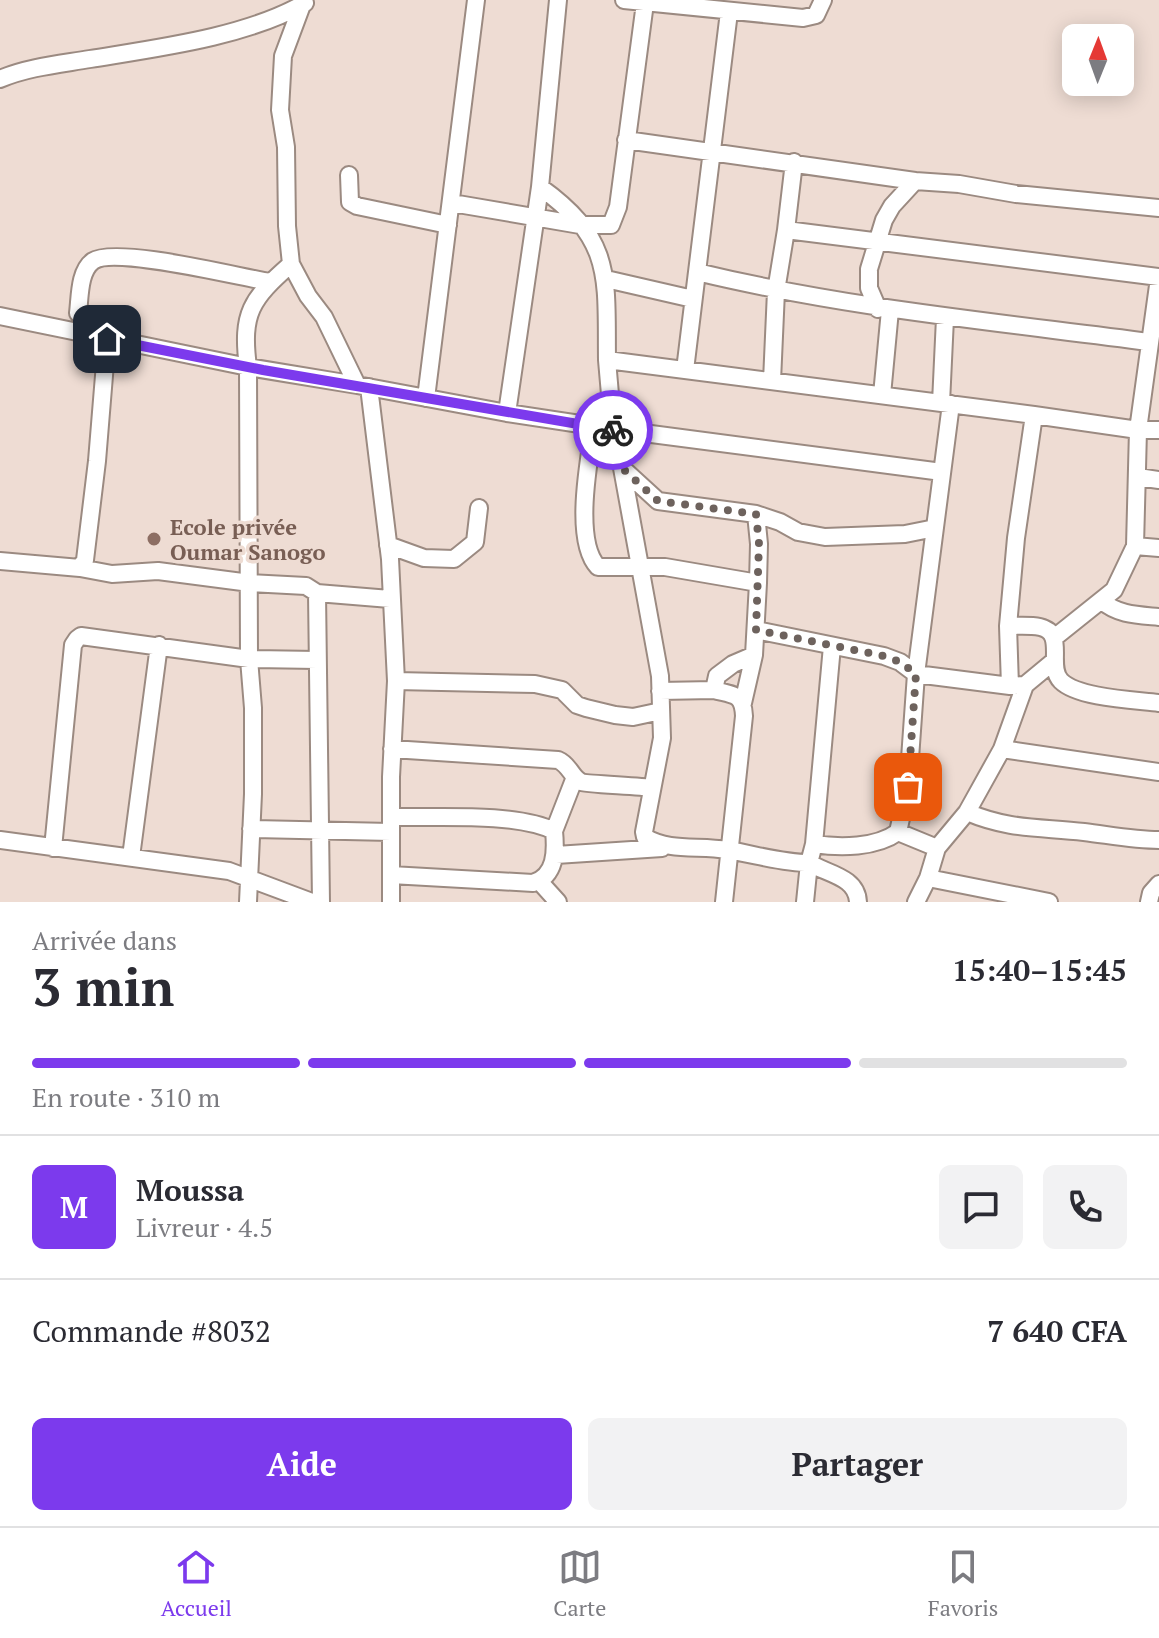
<!DOCTYPE html>
<html lang="fr">
<meta charset="utf-8">
<style>
:root{--surface:#fff;--page:#f2f2f3;--text:#2b2b33;--muted:#7c7c81;--line:#e1e1e2;--accent:#7c3aed}
body{margin:0;font-family:"PT Serif",serif;background:var(--page);color:var(--text);height:100vh;display:flex;flex-direction:column;font-size:30px;white-space:nowrap}
*{box-sizing:border-box;margin:0}
p{font-size:26px;color:var(--muted)}
.icon{flex:none;width:44px;height:44px;fill:none;stroke:currentColor;stroke-width:2;stroke-linecap:round;stroke-linejoin:round}
.map{position:relative;height:902px;overflow:hidden}
.details{display:flex;flex-direction:column;background:var(--surface);flex:1}
.details>*{flex:none}
.needle{width:52px;rotate:1deg}
.buttons{position:absolute;left:1062px;top:24px;display:grid;gap:16px}
.buttons a{display:grid;place-items:center;width:72px;height:72px;border-radius:12px;background:var(--surface);box-shadow:0 4px 20px #0003;font-size:40px}
.pin{position:absolute;display:grid;place-items:center;width:68px;height:68px;color:#fff;margin:-34px;border-radius:16px;box-shadow:0 4px 12px #0006}
.courier{position:absolute;display:grid;place-items:center;width:80px;height:80px;margin:-40px;border:6px solid #7c3aed;border-radius:50%;background:#fff;color:#222;box-shadow:0 2px 10px #0007}
.head em{font-style:normal;font-weight:700}
.head div{display:flex;flex-direction:column-reverse}
.head{display:flex;align-items:center;justify-content:space-between;height:136px;padding:0 32px}
h1{font-size:52px;font-weight:700;line-height:60px}
.bar{display:grid;grid-template-columns:repeat(4,1fr);gap:12px 8px;align-content:center;height:96px;padding:0 32px}
.bar i{height:10px;border-radius:6px;background:var(--line)}
.bar .selected{background:var(--accent)}
.bar p{grid-column:span 4}
.line{display:flex;align-items:center;gap:20px;padding:0 32px;border-top:2px solid var(--line)}
.line div{flex:1}
.round{display:grid;place-items:center;flex:none;width:84px;height:84px;border-radius:12px;background:var(--page)}
.button{display:flex;gap:16px;margin-top:auto;padding:16px 32px}
.button a{flex:1;height:92px;border-radius:12px;background:var(--accent);color:#fff;font-size:32px;font-weight:700;line-height:92px;text-align:center}
.button a+a{background:var(--page);color:var(--text)}
.menu{display:flex;justify-content:space-around;align-items:center;height:112px;border-top:2px solid var(--line);background:var(--surface);font-size:22px;color:var(--muted)}
.menu a{display:grid;justify-items:center;gap:4px}
.menu .selected{color:var(--accent)}
.map>svg:first-child{display:block}
.lines{fill:none;stroke-linecap:round;stroke-linejoin:round}
.minor-casing{stroke:#9b8a81;stroke-width:20}
.minor{stroke:#fff;stroke-width:16}
.done{stroke:#6d625d;stroke-width:8;stroke-dasharray:0 14.4}
.route{stroke:#7c3aed;stroke-width:10}
.education-dot{fill:#8d6e63;stroke:#eedcd3;stroke-width:3}
.labels{text-anchor:middle;dominant-baseline:central;stroke-width:7;stroke-linejoin:round;paint-order:stroke}
.education-label{font-size:22px;font-weight:bold;fill:#785e54;stroke:#eedcd3;text-anchor:start}
</style>
<div class="map">
<svg width="1159" height="902" viewBox="0 0 1159 902">
<rect width="100%" height="100%" fill="#eedcd3"/>
<g class="lines">
<defs>
<path id="minor" d="M 558,0 L 540,187 C 614,240 606,278 607,360 L 1034,415 L 1016,538 L 1008,626 C 1018,626 1030,625 1040,627 C 1067,633 1046,666 1061,681 C 1078,698 1135,700 1159,703
M 624,0 L 803,18 L 816,15 L 823,0
M 302,5 L 283,56 L 280,110 L 286,147 L 287,226 L 291,264 L 308,296 L 324,317 L 357,385 L 507,413 L 613,429 L 607,360
M 729,12 L 697,272 C 846,308 997,322 1149,342
M 0,79 C 28,67 61,64 90,59 C 157,48 246,37 305,3
M 626,140 L 915,181
M 349,175 L 350,202 L 357,206 L 448,225
M 452,203 L 580,225 L 611,225 L 618,207 L 645,3
M 786,230 L 794,162
M 606,279 L 693,299
M 878,309 L 869,288 L 869,269 L 884,220 L 892,206 L 915,181 L 959,184 L 1016,194 L 1159,208
M 78,313 C 80,297 79,271 93,261 C 115,246 239,277 270,282
M 0,316 L 248,367 L 357,385
M 685,370 L 697,272
M 772,381 L 776,291 L 786,230 L 1159,277
M 369,387 L 390,559 L 396,681 L 391,777 L 391,902
M 882,395 L 890,310
M 426,398 L 476,0
M 941,403 L 945,318
M 951,404 L 916,674 L 1010,686 L 1025,685 L 1054,661
M 507,413 L 540,187
M 1034,415 L 1138,430 L 1159,430
M 594,426 C 589,460 573,541 598,567 L 665,567 L 758,583 L 759,544 L 756,514
M 623,469 L 658,501 L 756,514 L 780,522 L 798,532 L 825,537 L 905,534 L 935,528
M 1138,477 L 1159,480
M 388,545 L 424,558 L 454,559 L 475,542 L 479,508
M 1135,546 L 1159,548
M 0,561 L 80,568 L 85,560 L 97,461 L 107,339
M 80,568 L 112,574 L 158,571 L 250,583 L 306,586 L 317,593 L 321,902
M 317,593 L 390,599
M 1102,601 C 1118,615 1138,615 1159,617
M 1008,626 L 1010,686
M 756,630 L 884,656 L 900,662 L 916,674 L 908,787 L 898,832 C 876,848 840,848 814,844 L 809,863 C 828,874 857,877 858,902
M 1054,638 L 1114,590 L 1135,546 L 1138,430 L 1159,278
M 396,681 L 535,684 L 562,690 L 577,705 L 586,708 L 615,715 L 633,717 L 661,711
M 714,690 C 733,695 743,693 744,716 L 724,902
M 660,691 L 714,690 L 717,676 L 733,664 L 754,655
M 743,703 L 754,655 L 758,583
M 392,749 L 558,760 C 570,765 571,777 581,782 C 585,784 641,786 652,788
M 1002,749 L 1159,772
M 967,812 C 1009,830 1040,827 1084,832 C 1109,835 1134,840 1159,840
M 251,829 L 391,832
M 554,831 L 575,777
M 898,832 L 937,848
M 0,840 L 229,871 L 312,902
M 814,844 L 832,646
M 53,848 L 73,645 L 77,639 L 81,636 L 249,659 L 317,660
M 556,855 L 662,848
M 131,857 L 159,645
M 391,875 L 533,883 C 556,876 556,851 554,831 C 516,812 435,818 391,817
M 928,878 L 1049,902
M 539,881 L 558,902
M 248,902 L 253,794 L 253,708 L 249,659 L 248,367 C 241,313 251,299 291,264
M 805,902 L 809,863 C 781,863 754,854 727,850 C 699,845 670,852 645,837 L 644,832 L 662,738 L 660,676 L 622,468 L 613,429 L 942,472
M 916,902 L 928,878 L 937,848 L 967,812 L 1002,749 L 1025,685
M 1149,902 L 1151,893 L 1159,884"/>
</defs>
<!-- minor casing -->
<use href="#minor" class="minor-casing"/>
<!-- minor -->
<use href="#minor" class="minor"/>
</g>
<g class="lines">
<!-- done -->
<path class="done" d="M 613,430 L 622,468 L 658,501 L 756,514 L 759,544 L 756,630 L 884,656 L 900,662 L 916,674 L 908,787"/>
<!-- route -->
<path class="route" d="M 107,339 L 263,370 L 613,430"/>
</g>
<!-- markers -->
<circle class="education-dot" cx="154" cy="539" r="8"/>
<g class="labels">
<!-- education labels -->
<g class="education-label">
<text x="170" y="526">Ecole privée<tspan x="170" dy="25">Oumar Sanogo</tspan></text>
</g>
</g>
</svg>
<div class="buttons">
<a><svg class="needle" viewBox="-14 -14 28 28"><path d="M0-13l5 13h-10z" fill="#e53935"/><path d="M0 13l5-13h-10z" fill="#7c7c81"/></svg></a>
</div>
<div class="pin" style="left:908px;top:787px;background:#ea580c"><svg class="icon" aria-label="bag" viewBox="0 0 24 24"><path d="M5 8h14l-1 12H6zM9 8a3 3 0 0 1 6 0"/></svg></div>
<div class="pin" style="left:107px;top:339px;background:#1f2937"><svg class="icon" aria-label="home" viewBox="0 0 24 24"><path d="M3 11l9-7 9 7M6 9v11h12V9"/></svg></div>
<div class="courier" style="left:613px;top:430px"><svg class="icon" aria-label="bike" viewBox="0 0 24 24"><circle cx="6" cy="16" r="4"/><circle cx="18" cy="16" r="4"/><path d="M6 16l4-8h5l3 8M10 8l3 8H6M13 5h3"/></svg></div>
</div>
<section class="details">
<div class="head"><div><h1>3 min</h1><p>Arrivée dans</p></div><em>15:40–15:45</em></div>
<div class="bar"><i class="selected"></i><i class="selected"></i><i class="selected"></i><i></i><p>En route · 310 m</p></div>
<div class="line" style="height:144px"><b class="round" style="background:var(--accent);color:#fff">M</b><div><b>Moussa</b><p>Livreur · 4.5</p></div><a class="round"><svg class="icon" aria-label="chat" viewBox="0 0 24 24"><path d="M4 5h16v11H9l-5 4z"/></svg></a><a class="round"><svg class="icon" aria-label="phone" viewBox="0 0 24 24"><path d="M5 4h4l2 5-3 2q2 4 5 5l2-3 5 2v4C11 20 4 13 5 4z"/></svg></a></div>
<div class="line" style="height:104px"><div>Commande #8032</div><b>7 640 CFA</b></div>
<div class="button"><a>Aide</a><a>Partager</a></div>
</section>
<nav class="menu">
<a class="selected"><svg class="icon" aria-label="home" viewBox="0 0 24 24"><path d="M3 11l9-7 9 7M6 9v11h12V9"/></svg>Accueil</a>
<a><svg class="icon" aria-label="map" viewBox="0 0 24 24"><path d="M3 6l6-2 6 2 6-2v14l-6 2-6-2-6 2zM9 4v14M15 6v14"/></svg>Carte</a>
<a><svg class="icon" aria-label="saved" viewBox="0 0 24 24"><path d="M7 4h10v16l-5-4-5 4z"/></svg>Favoris</a>
</nav>
